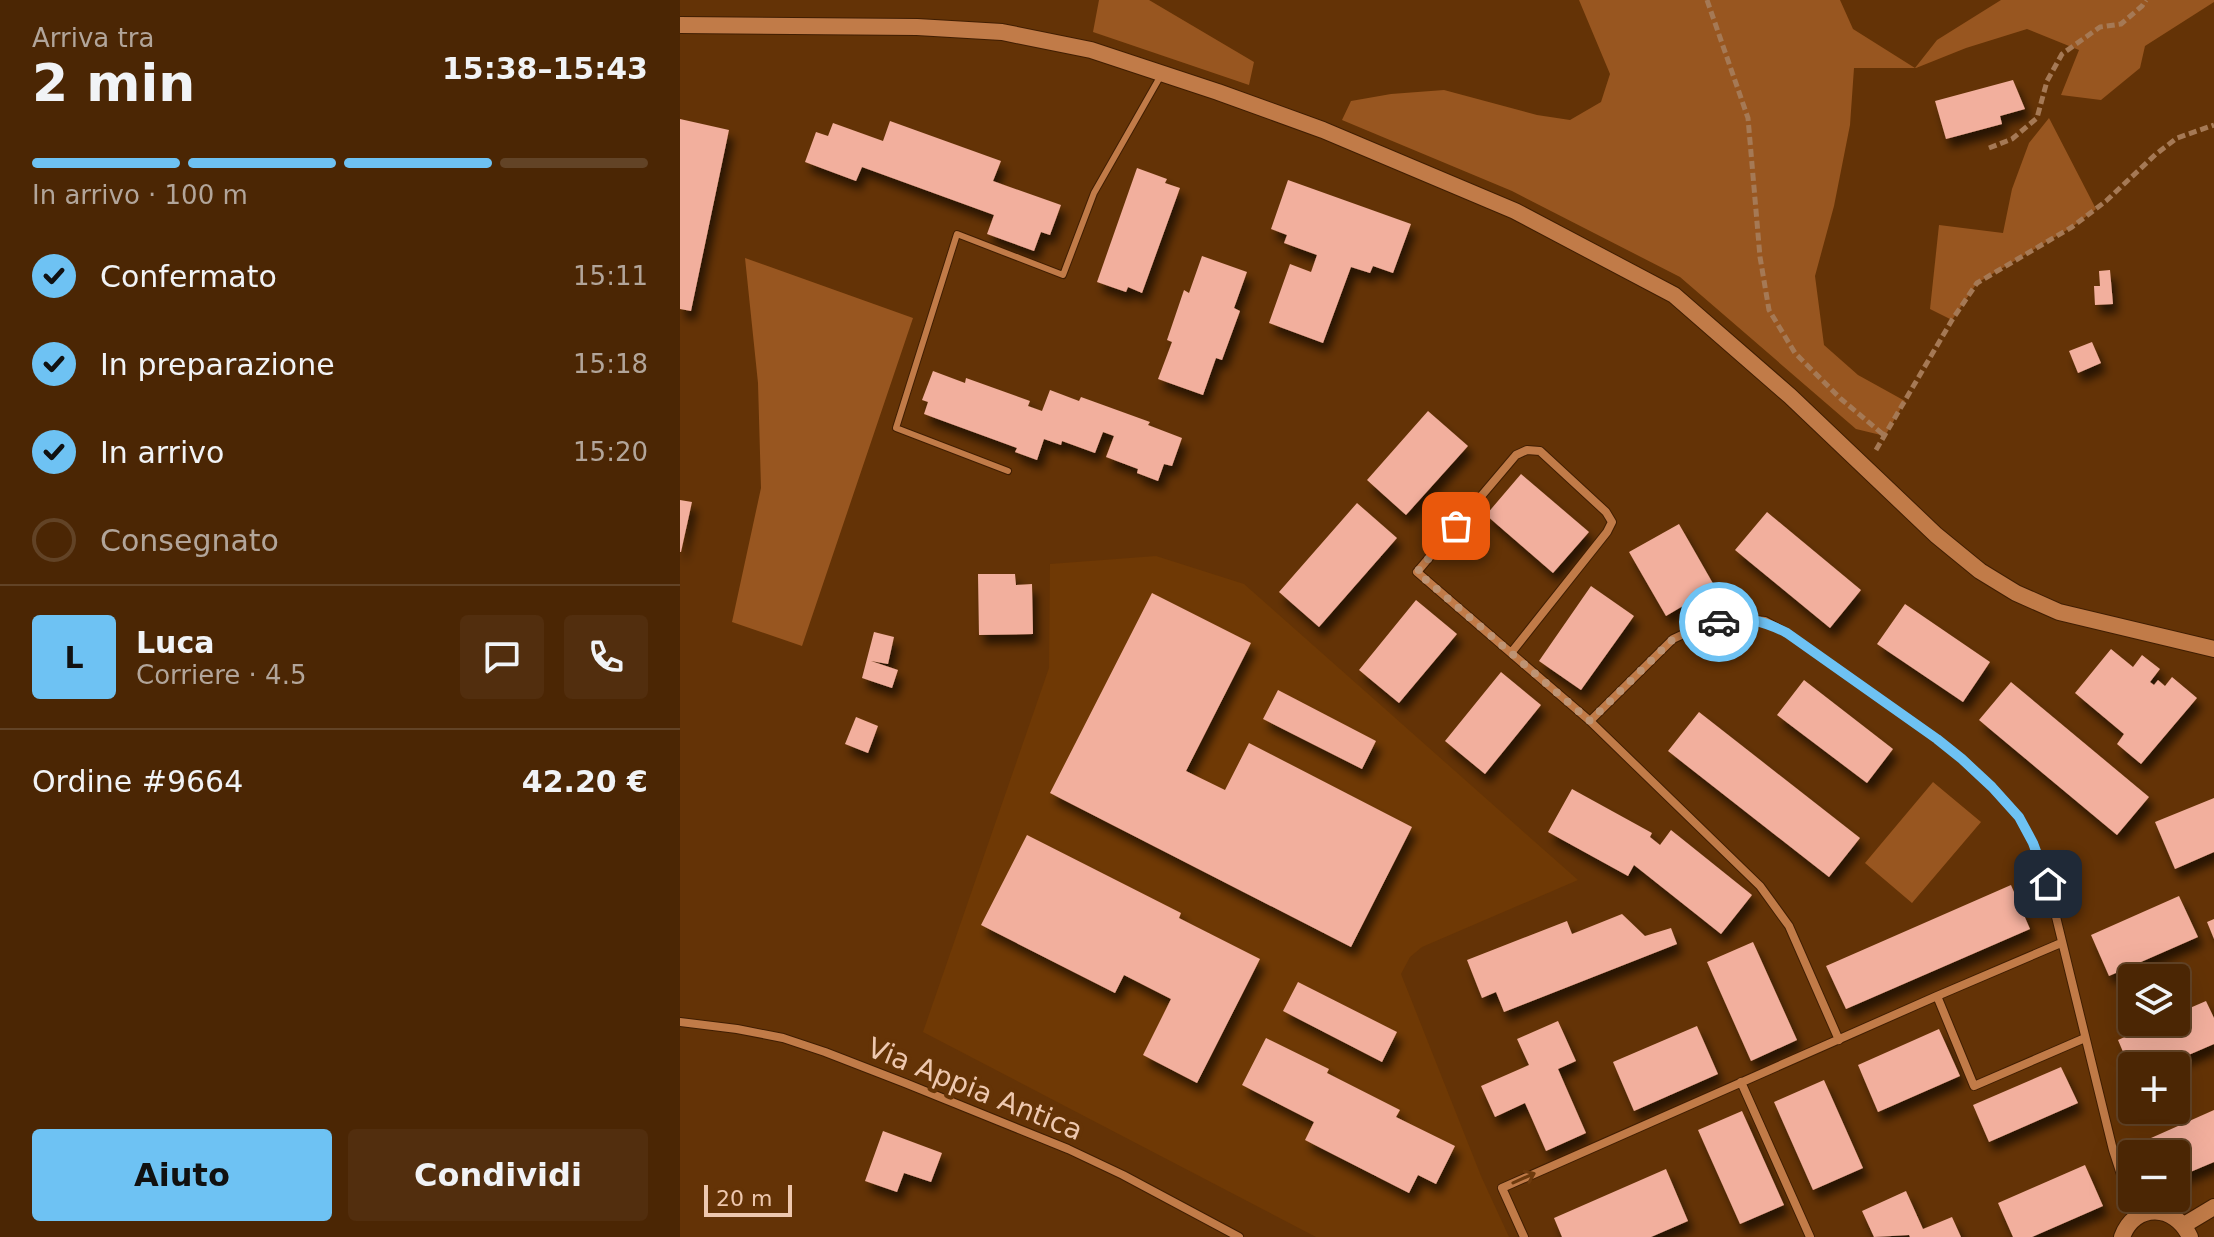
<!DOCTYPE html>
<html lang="it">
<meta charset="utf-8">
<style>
:root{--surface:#4b2604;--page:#522e0e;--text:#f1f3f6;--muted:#b2a59a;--line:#624326;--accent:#6ec2f3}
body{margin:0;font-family:"DejaVu Sans",sans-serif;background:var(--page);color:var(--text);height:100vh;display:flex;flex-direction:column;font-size:30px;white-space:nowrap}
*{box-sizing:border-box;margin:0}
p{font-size:26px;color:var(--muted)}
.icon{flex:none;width:44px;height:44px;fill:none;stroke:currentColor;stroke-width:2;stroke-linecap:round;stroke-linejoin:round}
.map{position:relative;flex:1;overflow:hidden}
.panel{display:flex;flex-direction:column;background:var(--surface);width:680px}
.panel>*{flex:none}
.buttons{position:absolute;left:1438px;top:964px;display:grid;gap:16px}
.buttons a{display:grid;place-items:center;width:72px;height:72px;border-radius:8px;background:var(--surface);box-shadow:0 8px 32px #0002,0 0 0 2px var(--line);font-size:40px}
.scale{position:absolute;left:24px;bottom:20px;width:88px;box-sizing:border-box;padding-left:8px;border:4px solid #eec8af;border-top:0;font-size:22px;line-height:28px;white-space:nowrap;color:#eec8af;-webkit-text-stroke:6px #643306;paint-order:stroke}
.pin{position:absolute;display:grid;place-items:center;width:68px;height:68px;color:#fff;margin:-34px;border-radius:16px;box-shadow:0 4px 12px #0006}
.courier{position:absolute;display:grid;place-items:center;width:80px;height:80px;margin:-40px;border:6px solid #6ec2f3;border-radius:50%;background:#fff;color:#222;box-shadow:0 2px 10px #0007}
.head em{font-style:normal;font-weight:700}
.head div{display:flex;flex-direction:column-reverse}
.head{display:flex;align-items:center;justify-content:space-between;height:136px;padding:0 32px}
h1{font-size:52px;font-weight:700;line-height:60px}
.bar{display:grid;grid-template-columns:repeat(4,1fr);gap:12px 8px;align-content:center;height:96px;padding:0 32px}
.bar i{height:10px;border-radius:6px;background:var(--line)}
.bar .current{background:var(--accent)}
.bar p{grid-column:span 4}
.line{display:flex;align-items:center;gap:20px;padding:0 32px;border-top:2px solid var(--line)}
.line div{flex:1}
.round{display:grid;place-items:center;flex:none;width:84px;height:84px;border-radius:8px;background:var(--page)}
ol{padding:0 32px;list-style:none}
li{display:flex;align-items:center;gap:24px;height:88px}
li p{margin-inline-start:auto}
li .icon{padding:8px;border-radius:50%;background:var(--accent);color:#111;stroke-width:4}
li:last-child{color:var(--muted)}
li i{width:44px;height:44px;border:4px solid var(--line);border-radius:50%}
.cta{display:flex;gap:16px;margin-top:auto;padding:16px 32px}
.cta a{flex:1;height:92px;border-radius:8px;background:var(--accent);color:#111;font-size:32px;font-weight:700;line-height:92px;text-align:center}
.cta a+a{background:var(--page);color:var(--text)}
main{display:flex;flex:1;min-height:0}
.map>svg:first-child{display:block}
.built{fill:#6f3905}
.green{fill:#985620}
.building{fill:#f2af9d;filter:url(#shadow)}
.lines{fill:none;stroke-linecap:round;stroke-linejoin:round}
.lane-casing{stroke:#401e02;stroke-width:8}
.street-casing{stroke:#401e02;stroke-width:10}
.secondary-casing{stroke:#401e02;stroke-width:18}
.path{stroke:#a57955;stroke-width:5;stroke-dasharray:8 4;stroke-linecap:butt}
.lane{stroke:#c17b48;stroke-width:6}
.street{stroke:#c17b48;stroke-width:8}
.secondary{stroke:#c17b48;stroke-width:16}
.oneway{stroke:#6d3a0d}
.done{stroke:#be9474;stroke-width:8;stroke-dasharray:0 14.4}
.route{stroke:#6ec2f3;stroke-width:10}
.labels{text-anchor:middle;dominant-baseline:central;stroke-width:8;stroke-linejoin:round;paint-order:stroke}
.street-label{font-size:28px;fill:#eec8af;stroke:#643306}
</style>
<main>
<section class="panel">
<div class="head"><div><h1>2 min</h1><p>Arriva tra</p></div><em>15:38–15:43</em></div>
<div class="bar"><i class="current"></i><i class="current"></i><i class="current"></i><i></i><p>In arrivo · 100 m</p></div>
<ol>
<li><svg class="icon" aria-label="check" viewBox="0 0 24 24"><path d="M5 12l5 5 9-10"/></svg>Confermato<p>15:11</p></li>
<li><svg class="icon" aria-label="check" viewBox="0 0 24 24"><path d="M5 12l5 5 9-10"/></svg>In preparazione<p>15:18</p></li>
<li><svg class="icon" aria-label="check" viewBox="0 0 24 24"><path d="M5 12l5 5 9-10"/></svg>In arrivo<p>15:20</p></li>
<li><i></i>Consegnato</li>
</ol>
<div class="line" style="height:144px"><b class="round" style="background:var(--accent);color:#111">L</b><div><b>Luca</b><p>Corriere · 4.5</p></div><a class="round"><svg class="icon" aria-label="chat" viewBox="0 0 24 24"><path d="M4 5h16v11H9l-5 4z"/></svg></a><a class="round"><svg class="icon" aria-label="phone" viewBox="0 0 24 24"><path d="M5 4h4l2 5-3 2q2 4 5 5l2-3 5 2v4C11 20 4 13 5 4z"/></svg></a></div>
<div class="line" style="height:104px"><div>Ordine #9664</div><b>42.20 €</b></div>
<div class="cta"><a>Aiuto</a><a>Condividi</a></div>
</section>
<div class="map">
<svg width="1534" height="1237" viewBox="0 0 1534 1237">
<defs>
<filter id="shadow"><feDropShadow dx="5" dy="9" stdDeviation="4" flood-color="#0009"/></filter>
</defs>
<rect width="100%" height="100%" fill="#643306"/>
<!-- built -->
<path class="built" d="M 476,556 L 564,584 L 898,880 L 742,947 L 730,957 L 721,974 L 801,1176 L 829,1237 L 636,1237 L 243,1032 L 369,668 L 370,564 Z"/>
<!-- green -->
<path class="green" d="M 419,0 L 469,0 L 574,62 L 569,85 L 413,32 Z
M 899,0 L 1160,0 L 1173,29 L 1235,68 L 1257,40 L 1321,0 L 1534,0 L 1534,2 L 1465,46 L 1460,68 L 1421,100 L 1381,95 L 1399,50 L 1347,29 L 1286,48 L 1236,68 L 1174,68 L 1170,125 L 1154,206 L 1135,276 L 1144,345 L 1178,375 L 1225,401 L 1205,436 L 1176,429 L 1000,277 L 832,191 L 662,120 L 671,101 L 711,94 L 764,90 L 857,115 L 890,120 L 921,102 L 930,74 Z
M 1369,118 L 1416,209 L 1392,227 L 1297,283 L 1272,320 L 1250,309 L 1259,225 L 1323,233 L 1332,189 L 1349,143 Z
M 65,258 L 233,318 L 122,646 L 52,622 L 81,488 L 78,383 Z
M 1253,782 L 1301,822 L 1232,903 L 1185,863 Z"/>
<!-- building -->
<path class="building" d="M 1333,80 L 1345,109 L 1320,116 L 1322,124 L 1266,139 L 1255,101 Z
M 0,119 L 49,130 L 11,311 L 0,309 Z
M 210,121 L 321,161 L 313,181 L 381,205 L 370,235 L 361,232 L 354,251 L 307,234 L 314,215 L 182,167 L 176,181 L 125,162 L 136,132 L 148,136 L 153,123 L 203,141 Z
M 457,168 L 487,179 L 485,183 L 500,188 L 462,293 L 448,287 L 446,292 L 417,282 Z
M 608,180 L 731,224 L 713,273 L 693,266 L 690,273 L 671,267 L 643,343 L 589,323 L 610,264 L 631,272 L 637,255 L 604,243 L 607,235 L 591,229 Z
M 522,256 L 567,272 L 554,308 L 560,311 L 542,360 L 536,358 L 523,395 L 478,379 L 492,342 L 487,340 L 504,290 L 509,293 Z
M 1430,270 L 1433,304 L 1415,305 L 1414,286 L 1420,286 L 1419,271 Z
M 1412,342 L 1421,363 L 1398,373 L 1389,351 Z
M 253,371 L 285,383 L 286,378 L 350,401 L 348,406 L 362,411 L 370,390 L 399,401 L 401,397 L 470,422 L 468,425 L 502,438 L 492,466 L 484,464 L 478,481 L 457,473 L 458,469 L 426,457 L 434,436 L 423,432 L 415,453 L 382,441 L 381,445 L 364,439 L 357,460 L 335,452 L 337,448 L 244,414 L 248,402 L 242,400 Z
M 748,411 L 788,446 L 726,515 L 687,480 Z
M 841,474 L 909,532 L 873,573 L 806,515 Z
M 0,500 L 12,502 L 1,552 L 0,552 Z
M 677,503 L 717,538 L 639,627 L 599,592 Z
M 1087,512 L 1181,590 L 1150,628 L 1055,550 Z
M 999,524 L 1035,587 L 986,616 L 949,552 Z
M 298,574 L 335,574 L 336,585 L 352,584 L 353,634 L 299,635 Z
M 911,586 L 954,616 L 901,690 L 859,661 Z
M 472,593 L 571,643 L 506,771 L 545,790 L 569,743 L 732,827 L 671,947 L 370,793 Z
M 736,600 L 777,634 L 719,703 L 679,670 Z
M 1225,604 L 1310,662 L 1283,702 L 1197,644 Z
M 194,632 L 214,637 L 208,664 L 191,661 L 218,670 L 212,688 L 182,678 Z
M 1431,649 L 1453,667 L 1462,655 L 1480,669 L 1470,682 L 1474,685 L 1478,680 L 1485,686 L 1492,677 L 1517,698 L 1461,764 L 1437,744 L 1444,734 L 1395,693 Z
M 821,672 L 861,705 L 805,774 L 765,741 Z
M 1124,680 L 1213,749 L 1187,783 L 1097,715 Z
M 1331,682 L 1469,797 L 1437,835 L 1299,720 Z
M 598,690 L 696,741 L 682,769 L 583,719 Z
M 1019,712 L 1180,838 L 1149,877 L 988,751 Z
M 176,717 L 198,726 L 188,753 L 165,744 Z
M 892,789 L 972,833 L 970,837 L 980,845 L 991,830 L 1072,895 L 1041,934 L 954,865 L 948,876 L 868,832 Z
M 1534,798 L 1534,852 L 1495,869 L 1475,822 Z
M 347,835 L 501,913 L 499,918 L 580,959 L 517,1083 L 463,1055 L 491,999 L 444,975 L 435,993 L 301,925 Z
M 1331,885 L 1350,929 L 1166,1009 L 1146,966 Z
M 1499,896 L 1518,937 L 1429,976 L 1411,935 Z
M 942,914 L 965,936 L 991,928 L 997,944 L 824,1012 L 816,992 L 802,998 L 787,960 L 887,921 L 892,934 Z
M 1534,919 L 1534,939 L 1527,922 Z
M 1073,942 L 1117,1040 L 1071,1061 L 1027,962 Z
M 618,982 L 717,1032 L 702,1062 L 603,1011 Z
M 1526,1001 L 1534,1018 L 1534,1044 L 1483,1066 L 1452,1066 L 1452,1073 L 1438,1040 L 1478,1022 L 1496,1022 L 1496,1014 Z
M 878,1021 L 896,1061 L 878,1069 L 906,1133 L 866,1151 L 845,1103 L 815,1117 L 801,1086 L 849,1065 L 837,1039 Z
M 1017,1026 L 1038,1074 L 954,1111 L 933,1062 Z
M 1259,1029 L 1280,1076 L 1198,1112 L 1178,1065 Z
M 586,1038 L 649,1069 L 647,1073 L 720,1110 L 716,1117 L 775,1146 L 756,1184 L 738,1175 L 729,1193 L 625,1140 L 634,1122 L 562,1085 Z
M 1381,1067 L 1398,1103 L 1309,1142 L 1293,1105 Z
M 1144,1080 L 1183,1168 L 1133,1190 L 1094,1102 Z
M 1534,1110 L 1534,1162 L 1496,1178 L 1496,1154 L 1467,1154 L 1462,1142 Z
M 1062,1111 L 1104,1205 L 1060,1224 L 1018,1130 Z
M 203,1131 L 262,1153 L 251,1182 L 224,1173 L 217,1192 L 185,1181 Z
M 1405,1165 L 1423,1206 L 1352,1237 L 1333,1237 L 1318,1203 Z
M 986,1169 L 1008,1221 L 971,1237 L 882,1237 L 874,1218 Z
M 1226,1191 L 1243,1229 L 1272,1217 L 1281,1237 L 1230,1237 L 1229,1235 L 1194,1237 L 1182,1211 Z"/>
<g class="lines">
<defs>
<path id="lane" d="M 328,471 L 216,428 L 277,234 L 383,275 L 414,193 L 480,77"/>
<path id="street" d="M 831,653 L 927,532 L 932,522 L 926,512 L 860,451 L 847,450 L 836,455 L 737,572 L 910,721 L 1080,886 L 1109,926 L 1159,1040
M 910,721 L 993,639 L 1025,624 L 1066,619 L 1085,621 L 1107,633 L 1257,739 L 1282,759 L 1312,787 L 1339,817 L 1353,843 L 1368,884 L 1433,1150 L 1449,1199 L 1458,1216
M 1381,943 L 1257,996 L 1294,1086 L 1405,1038
M 0,1022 L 57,1029 L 103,1038 L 145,1052 L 225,1083 L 388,1149 L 443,1175 L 559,1237
M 1061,1082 L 1130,1237
M 844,1237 L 822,1188 L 1257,996"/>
<path id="secondary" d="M 0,25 L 237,27 L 322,32 L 411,50 L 538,92 L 643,130 L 835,211 L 994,295 L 1110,396 L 1256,535 L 1300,571 L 1336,593 L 1379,612 L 1534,649
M 1504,1225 L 1534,1207
M 1442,1237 C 1455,1202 1495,1204 1510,1237"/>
</defs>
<!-- lane casing -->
<use href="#lane" class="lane-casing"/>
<!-- street casing -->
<use href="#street" class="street-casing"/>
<!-- secondary casing -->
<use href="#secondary" class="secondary-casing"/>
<!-- path -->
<path class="path" d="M 1027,0 L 1068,118 L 1080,257 L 1089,310 L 1115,353 L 1161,399 L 1205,436
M 1309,148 L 1332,139 L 1357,118 L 1367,81 L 1382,54 L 1420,27 L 1441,24 L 1462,6 L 1466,0
M 1196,450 L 1272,320 L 1297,283 L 1392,227 L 1426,201 L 1476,154 L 1497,138 L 1534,125"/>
<!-- lane -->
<use href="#lane" class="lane"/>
<!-- street -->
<use href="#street" class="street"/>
<!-- secondary -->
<use href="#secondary" class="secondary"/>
</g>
<!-- one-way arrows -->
<defs><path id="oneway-shaft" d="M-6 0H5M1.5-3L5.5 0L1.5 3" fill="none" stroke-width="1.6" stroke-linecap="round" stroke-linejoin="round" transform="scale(2)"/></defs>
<use class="oneway" href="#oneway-shaft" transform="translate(844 1178) rotate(-24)"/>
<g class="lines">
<!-- done -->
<path class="done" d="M 776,526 L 737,572 L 910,721 L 993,639 L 1025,624 L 1039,622"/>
<!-- route -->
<path class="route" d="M 1039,622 C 1069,618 1080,619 1107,633 L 1257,739 L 1282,759 L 1312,787 L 1339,817 L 1353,843 L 1368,884"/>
</g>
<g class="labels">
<!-- street labels -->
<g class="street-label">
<text transform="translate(295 1089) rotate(22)">Via Appia Antica</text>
</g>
</g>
</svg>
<div class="buttons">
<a><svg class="icon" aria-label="layers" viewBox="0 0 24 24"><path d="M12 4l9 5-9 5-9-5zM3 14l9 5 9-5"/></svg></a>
<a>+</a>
<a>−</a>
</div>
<div class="scale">20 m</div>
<div class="pin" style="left:776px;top:526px;background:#ea580c"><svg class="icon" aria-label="bag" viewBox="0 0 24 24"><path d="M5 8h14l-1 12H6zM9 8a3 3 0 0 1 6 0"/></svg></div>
<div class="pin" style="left:1368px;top:884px;background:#1f2937"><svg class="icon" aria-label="home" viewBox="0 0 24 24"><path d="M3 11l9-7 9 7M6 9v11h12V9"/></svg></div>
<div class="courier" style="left:1039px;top:622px"><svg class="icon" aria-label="car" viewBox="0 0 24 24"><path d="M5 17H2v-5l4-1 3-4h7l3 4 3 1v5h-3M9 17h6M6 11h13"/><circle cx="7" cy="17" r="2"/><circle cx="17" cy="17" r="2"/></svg></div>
</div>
</main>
